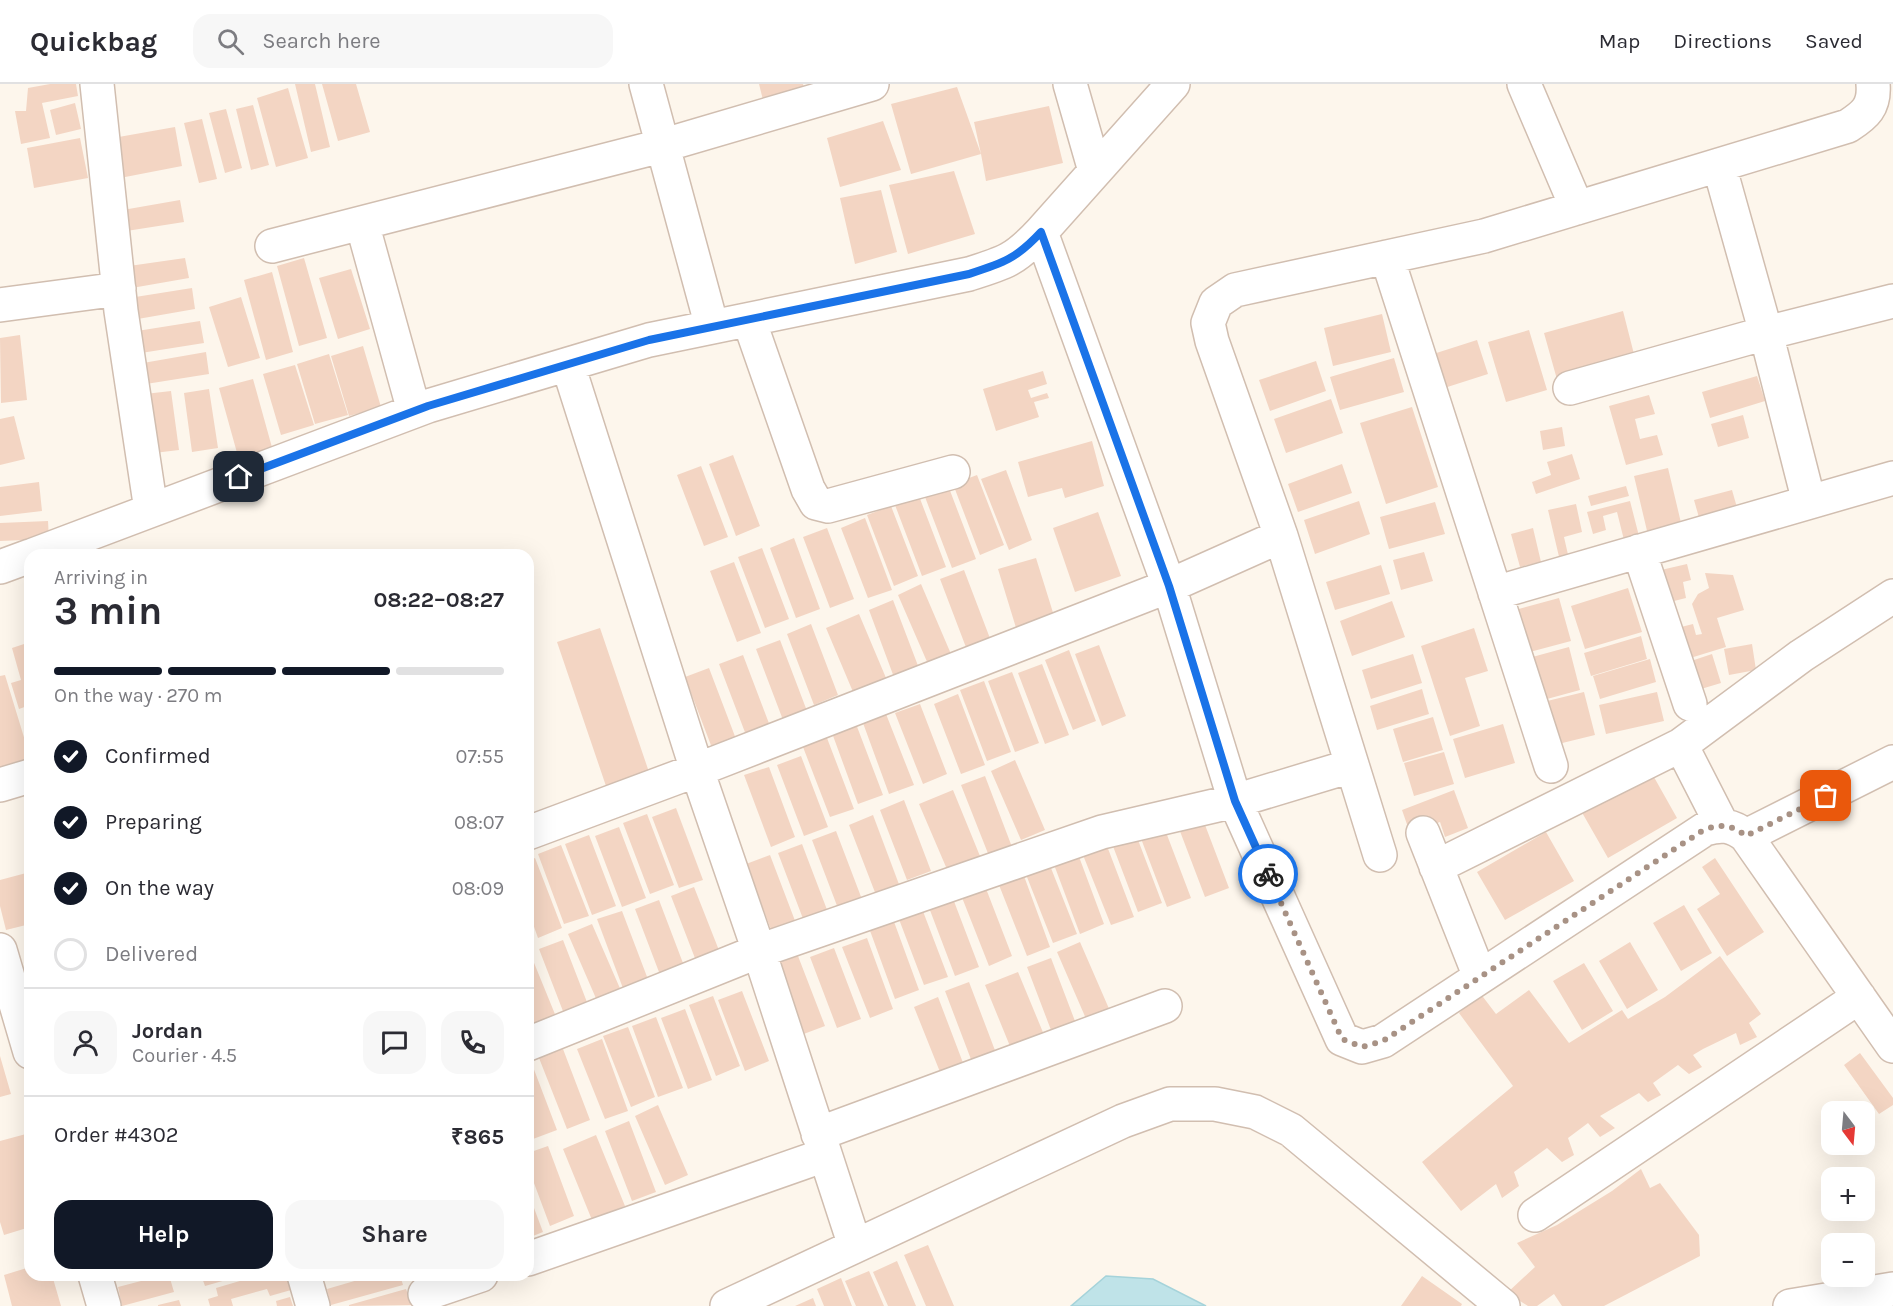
<!DOCTYPE html>
<meta charset="utf-8">
<style>
:root{--surface:#fff;--page:#f7f7f7;--text:#2b2b33;--muted:#7c7c81;--line:#e1e1e2;--accent:#111827}
body{margin:0;font-family:Karla,sans-serif;background:var(--page);color:var(--text);height:100vh;display:flex;flex-direction:column;font-size:22px;white-space:nowrap}
*{box-sizing:border-box;margin:0}
p{font-size:20px;color:var(--muted)}
.icon{flex:none;width:33px;height:33px;fill:none;stroke:currentColor;stroke-width:2;stroke-linecap:round;stroke-linejoin:round}
.map{position:relative;flex:1;overflow:hidden}
.sheet{position:absolute;left:24px;top:465px;width:510px;height:732px;display:flex;flex-direction:column;background:var(--surface);border-radius:18px;box-shadow:0 6px 24px #0002}
.sheet>*{flex:none}
.needle{width:39px;rotate:164deg}
.buttons{position:absolute;left:1821px;top:1017px;display:grid;gap:12px}
.buttons a{display:grid;place-items:center;width:54px;height:54px;border-radius:12px;background:var(--surface);box-shadow:0 6px 24px #0002;font-size:30px}
.pin{position:absolute;display:grid;place-items:center;width:51px;height:51px;color:#fff;margin:-26px;border-radius:12px;box-shadow:0 3px 9px #0006}
.courier{position:absolute;display:grid;place-items:center;width:60px;height:60px;margin:-30px;border:4px solid #1a73e8;border-radius:50%;background:#fff;color:#222;box-shadow:0 2px 8px #0007}
.head em{font-style:normal;font-weight:700}
.head div{display:flex;flex-direction:column-reverse}
.head{display:flex;align-items:center;justify-content:space-between;height:102px;padding:0 30px}
h1{font-size:39px;font-weight:700;line-height:45px}
.bar{display:grid;grid-template-columns:repeat(4,1fr);gap:9px 6px;align-content:center;height:72px;padding:0 30px}
.bar i{height:8px;border-radius:4px;background:var(--line)}
.bar .on{background:var(--accent)}
.bar p{grid-column:span 4}
.line{display:flex;align-items:center;gap:15px;padding:0 30px;border-top:2px solid var(--line)}
.line div{flex:1}
.round{display:grid;place-items:center;flex:none;width:63px;height:63px;border-radius:18px;background:var(--page)}
ol{padding:0 30px;list-style:none}
li{display:flex;align-items:center;gap:18px;height:66px}
li p{margin-inline-start:auto}
li .icon{padding:6px;border-radius:50%;background:var(--accent);color:#fff;stroke-width:4}
li:last-child{color:var(--muted)}
li i{width:33px;height:33px;border:3px solid var(--line);border-radius:50%}
.action{display:flex;gap:12px;margin-top:auto;padding:12px 30px}
.action a{flex:1;height:69px;border-radius:18px;background:var(--accent);color:#fff;font-size:24px;font-weight:700;line-height:69px;text-align:center}
.action a+a{background:var(--page);color:var(--text)}
header{display:flex;align-items:center;gap:36px;box-sizing:border-box;height:84px;padding:0 30px;background:var(--surface);border-bottom:2px solid var(--line)}
header strong{font-size:28px}
nav{display:flex;gap:33px;margin-inline-start:auto;font-size:21px}
.search{width:420px;height:54px;background:var(--page);display:flex;align-items:center;gap:15px;box-sizing:border-box;padding:0 21px;border-radius:18px;color:var(--muted);font-size:22px}
.map>svg:first-child{display:block}
.water{fill:#bfe3e8;stroke:#a5d3da;stroke-width:1.5}
.building{fill:#f3d5c3}
.lines{fill:none;stroke-linecap:round;stroke-linejoin:round}
.street-casing{stroke:#d1beb0;stroke-width:36}
.street{stroke:#fff;stroke-width:33}
.done{stroke:#a89285;stroke-width:6;stroke-dasharray:0 10.8}
.route{stroke:#1a73e8;stroke-width:8}
</style>
<header>
<strong>Quickbag</strong>
<div class="search"><svg class="icon" aria-label="search" viewBox="0 0 24 24"><circle cx="10" cy="10" r="6"/><path d="M15 15l6 6"/></svg>Search here</div>
<nav><a>Map</a><a>Directions</a><a>Saved</a></nav>
</header>
<div class="map">
<svg width="1893" height="1222" viewBox="0 0 1893 1222">
<rect width="100%" height="100%" fill="#fdf6ec"/>
<!-- water -->
<path class="water" d="M 1106,1192 L 1153,1195 L 1206,1222 L 1071,1222 Z"/>
<!-- building -->
<path class="building" d="M 50,0 L 76,0 L 78,12 L 42,19 L 50,54 L 21,60 L 15,27 L 26,27 L 28,4 Z
M 295,0 L 315,0 L 330,63 L 311,68 Z
M 322,0 L 356,0 L 370,48 L 338,57 Z
M 759,0 L 803,0 L 806,11 L 765,24 Z
M 957,3 L 981,70 L 974,38 L 1049,22 L 1063,79 L 986,97 L 981,70 L 911,90 L 891,20 Z
M 288,4 L 308,74 L 276,83 L 257,14 Z
M 75,19 L 81,45 L 56,51 L 50,26 Z
M 253,21 L 269,81 L 251,86 L 236,25 Z
M 226,25 L 242,84 L 225,89 L 209,29 Z
M 202,35 L 217,95 L 199,99 L 184,39 Z
M 883,37 L 901,86 L 840,103 L 827,54 Z
M 175,43 L 182,82 L 120,94 L 113,54 Z
M 80,54 L 88,94 L 34,104 L 27,64 Z
M 954,87 L 975,150 L 908,170 L 889,101 Z
M 881,106 L 897,168 L 855,180 L 840,114 Z
M 180,116 L 184,138 L 120,148 L 117,127 Z
M 185,174 L 189,194 L 126,205 L 122,183 Z
M 304,174 L 327,254 L 299,262 L 277,182 Z
M 351,185 L 370,245 L 338,255 L 319,194 Z
M 272,188 L 293,268 L 266,276 L 244,196 Z
M 192,204 L 195,225 L 132,236 L 129,214 Z
M 241,213 L 260,274 L 228,283 L 209,223 Z
M 1623,227 L 1636,278 L 1558,299 L 1544,249 Z
M 1382,230 L 1391,268 L 1333,282 L 1324,244 Z
M 200,237 L 204,259 L 141,269 L 137,247 Z
M 1529,246 L 1547,306 L 1506,318 L 1488,258 Z
M 20,251 L 27,316 L 1,319 L 0,254 Z
M 1477,256 L 1488,290 L 1438,306 L 1427,272 Z
M 363,262 L 381,323 L 349,332 L 331,272 Z
M 206,268 L 209,290 L 146,300 L 143,279 Z
M 329,270 L 348,331 L 315,340 L 297,280 Z
M 1394,274 L 1404,308 L 1340,326 L 1330,293 Z
M 1316,277 L 1326,307 L 1270,327 L 1259,296 Z
M 295,281 L 314,341 L 281,351 L 263,290 Z
M 1043,287 L 1047,300 L 1028,306 L 1031,314 L 1047,309 L 1049,314 L 1034,318 L 1039,333 L 996,347 L 983,305 Z
M 1757,292 L 1765,317 L 1710,334 L 1702,308 Z
M 253,295 L 273,367 L 239,376 L 219,304 Z
M 209,305 L 218,364 L 192,368 L 184,309 Z
M 171,307 L 179,366 L 154,369 L 145,310 Z
M 1649,311 L 1655,330 L 1635,335 L 1640,355 L 1657,351 L 1663,371 L 1626,381 L 1609,322 Z
M 1331,315 L 1343,349 L 1286,369 L 1274,335 Z
M 1412,323 L 1438,403 L 1386,420 L 1360,339 Z
M 1743,331 L 1749,354 L 1718,363 L 1711,340 Z
M 14,332 L 25,375 L 0,381 L 0,335 Z
M 1562,343 L 1565,362 L 1543,366 L 1540,347 Z
M 1092,357 L 1104,402 L 1065,414 L 1062,404 L 1028,413 L 1018,378 Z
M 1572,370 L 1580,395 L 1536,410 L 1532,398 L 1551,391 L 1547,378 Z
M 733,371 L 760,442 L 736,452 L 709,380 Z
M 1342,380 L 1352,409 L 1298,428 L 1288,400 Z
M 701,382 L 728,453 L 704,462 L 677,391 Z
M 1668,384 L 1682,443 L 1648,451 L 1634,392 Z
M 1006,386 L 1032,456 L 1009,466 L 981,395 Z
M 977,391 L 1004,461 L 980,471 L 953,400 Z
M 39,398 L 42,427 L 0,432 L 0,403 Z
M 1626,402 L 1629,412 L 1591,422 L 1588,412 Z
M 949,404 L 976,475 L 952,484 L 925,413 Z
M 1732,406 L 1738,427 L 1700,437 L 1694,416 Z
M 919,412 L 946,483 L 922,492 L 895,421 Z
M 1359,417 L 1370,450 L 1315,470 L 1304,436 Z
M 1630,417 L 1640,456 L 1625,460 L 1617,428 L 1603,432 L 1606,446 L 1593,450 L 1587,428 Z
M 1435,418 L 1445,450 L 1389,465 L 1380,433 Z
M 1576,420 L 1582,448 L 1564,453 L 1569,475 L 1560,477 L 1548,426 Z
M 891,422 L 918,492 L 894,502 L 867,431 Z
M 1098,428 L 1121,492 L 1075,508 L 1053,444 Z
M 865,434 L 892,506 L 868,514 L 841,444 Z
M 48,437 L 49,455 L 0,457 L 0,439 Z
M 827,444 L 854,515 L 830,524 L 803,453 Z
M 1533,444 L 1541,478 L 1520,483 L 1511,450 Z
M 794,454 L 820,525 L 796,534 L 770,464 Z
M 762,464 L 789,535 L 765,544 L 738,473 Z
M 1424,468 L 1433,497 L 1401,506 L 1393,476 Z
M 1036,474 L 1055,535 L 1017,547 L 998,485 Z
M 734,478 L 761,549 L 737,558 L 710,487 Z
M 1687,480 L 1691,496 L 1683,498 L 1686,514 L 1670,518 L 1661,486 Z
M 1381,481 L 1390,510 L 1335,526 L 1326,498 Z
M 964,486 L 991,557 L 967,566 L 940,495 Z
M 1705,489 L 1733,491 L 1744,526 L 1717,534 L 1726,563 L 1687,575 L 1677,544 L 1693,540 L 1696,551 L 1702,550 L 1692,520 L 1698,510 L 1709,504 Z
M 921,500 L 951,570 L 928,580 L 898,511 Z
M 1628,504 L 1642,548 L 1585,565 L 1571,522 Z
M 1559,514 L 1571,557 L 1526,569 L 1515,526 Z
M 893,516 L 920,587 L 895,596 L 869,526 Z
M 1392,517 L 1405,553 L 1352,572 L 1340,537 Z
M 859,530 L 889,601 L 856,615 L 826,544 Z
M 811,540 L 838,611 L 814,621 L 787,550 Z
M 600,544 L 650,691 L 607,705 L 557,558 Z
M 1474,544 L 1488,587 L 1465,594 L 1480,642 L 1450,652 L 1421,562 Z
M 1641,552 L 1647,575 L 1591,592 L 1584,569 Z
M 780,556 L 807,627 L 783,636 L 756,565 Z
M 27,559 L 30,567 L 30,621 L 19,625 L 11,599 L 21,596 L 12,564 Z
M 1752,560 L 1756,586 L 1729,591 L 1724,565 Z
M 1099,561 L 1126,632 L 1102,642 L 1075,570 Z
M 1569,563 L 1580,606 L 1536,618 L 1525,575 Z
M 1069,566 L 1096,637 L 1073,646 L 1045,576 Z
M 1413,570 L 1422,599 L 1371,615 L 1362,586 Z
M 1712,570 L 1721,599 L 1691,608 L 1682,580 Z
M 743,571 L 770,642 L 746,651 L 719,580 Z
M 1650,575 L 1656,598 L 1600,615 L 1593,592 Z
M 1042,580 L 1069,651 L 1045,660 L 1018,589 Z
M 709,584 L 736,655 L 712,664 L 685,593 Z
M 1012,588 L 1039,659 L 1015,668 L 988,597 Z
M 5,591 L 30,673 L 30,681 L 0,690 L 0,592 Z
M 984,597 L 1011,668 L 987,677 L 960,606 Z
M 1422,605 L 1429,630 L 1377,646 L 1370,622 Z
M 1584,608 L 1595,651 L 1550,662 L 1539,619 Z
M 1657,608 L 1664,637 L 1606,650 L 1599,621 Z
M 958,610 L 985,681 L 961,690 L 934,620 Z
M 920,620 L 947,690 L 923,700 L 895,629 Z
M 886,630 L 914,701 L 889,710 L 863,639 Z
M 1433,633 L 1443,666 L 1403,678 L 1393,645 Z
M 856,640 L 883,711 L 858,720 L 832,649 Z
M 1503,640 L 1515,679 L 1465,694 L 1453,655 Z
M 827,654 L 854,725 L 830,733 L 803,663 Z
M 1444,668 L 1454,700 L 1414,712 L 1404,679 Z
M 801,672 L 828,743 L 804,752 L 777,681 Z
M 1015,676 L 1045,746 L 1021,756 L 991,687 Z
M 769,683 L 795,753 L 771,763 L 744,691 Z
M 1650,686 L 1677,734 L 1608,774 L 1580,725 Z
M 985,692 L 1012,763 L 989,772 L 961,701 Z
M 953,706 L 982,777 L 949,790 L 919,720 Z
M 1454,706 L 1468,744 L 1445,753 L 1440,738 L 1410,749 L 1402,726 Z
M 904,716 L 931,787 L 907,796 L 880,726 Z
M 676,724 L 703,796 L 679,804 L 652,733 Z
M 647,730 L 674,801 L 650,810 L 623,739 Z
M 873,731 L 900,803 L 876,811 L 849,741 Z
M 1202,733 L 1229,804 L 1205,813 L 1178,742 Z
M 619,743 L 646,814 L 622,823 L 595,752 Z
M 1164,743 L 1191,814 L 1167,823 L 1140,752 Z
M 836,747 L 863,818 L 839,827 L 812,756 Z
M 1135,748 L 1162,819 L 1138,828 L 1111,757 Z
M 1546,748 L 1574,797 L 1505,836 L 1477,788 Z
M 589,751 L 616,822 L 592,831 L 565,760 Z
M 802,760 L 829,831 L 805,840 L 778,769 Z
M 561,761 L 589,832 L 564,840 L 538,770 Z
M 1107,762 L 1134,833 L 1111,841 L 1083,771 Z
M 1078,770 L 1104,840 L 1080,850 L 1053,778 Z
M 770,771 L 797,842 L 773,851 L 746,780 Z
M 535,774 L 562,844 L 538,854 L 528,826 L 528,777 Z
M 1715,774 L 1764,848 L 1727,872 L 1697,825 L 1720,810 L 1702,783 Z
M 1049,779 L 1077,850 L 1053,859 L 1025,788 Z
M 30,788 L 30,840 L 6,846 L 0,822 L 0,796 Z
M 1024,792 L 1050,863 L 1027,872 L 999,801 Z
M 985,802 L 1012,872 L 989,882 L 961,811 Z
M 694,803 L 722,874 L 698,882 L 671,812 Z
M 952,812 L 979,883 L 955,892 L 928,821 Z
M 659,816 L 686,887 L 662,896 L 635,825 Z
M 1684,821 L 1712,869 L 1681,887 L 1653,839 Z
M 921,822 L 948,893 L 924,901 L 897,830 Z
M 622,827 L 649,898 L 624,907 L 597,835 Z
M 893,835 L 919,906 L 895,915 L 869,844 Z
M 592,840 L 622,909 L 598,919 L 568,850 Z
M 867,854 L 893,925 L 870,934 L 842,863 Z
M 563,856 L 590,926 L 566,935 L 539,865 Z
M 1080,858 L 1110,927 L 1087,937 L 1057,868 Z
M 1630,858 L 1658,906 L 1627,925 L 1599,877 Z
M 834,864 L 861,935 L 837,944 L 810,873 Z
M 530,869 L 559,940 L 528,953 L 528,870 Z
M 798,872 L 825,942 L 801,951 L 774,880 Z
M 1720,872 L 1761,930 L 1749,939 L 1757,953 L 1740,961 L 1736,949 L 1703,965 L 1693,971 L 1702,983 L 1689,990 L 1678,981 L 1653,999 L 1661,1011 L 1648,1018 L 1639,1009 L 1600,1032 L 1615,1044 L 1600,1053 L 1588,1039 L 1568,1054 L 1574,1071 L 1562,1078 L 1547,1064 L 1514,1088 L 1519,1102 L 1502,1114 L 1496,1100 L 1461,1127 L 1422,1078 L 1513,1002 L 1459,929 L 1480,909 L 1496,930 L 1529,906 L 1569,959 L 1622,926 L 1628,935 L 1665,913 Z
M 1051,874 L 1078,945 L 1054,954 L 1027,883 Z
M 1584,879 L 1613,927 L 1582,946 L 1553,897 Z
M 1018,888 L 1047,958 L 1014,972 L 985,901 Z
M 969,898 L 996,969 L 972,978 L 945,907 Z
M 742,907 L 769,977 L 745,987 L 718,916 Z
M 713,912 L 740,982 L 716,992 L 689,921 Z
M 938,913 L 965,984 L 942,993 L 914,923 Z
M 685,925 L 712,996 L 688,1005 L 661,934 Z
M 656,933 L 683,1004 L 658,1013 L 632,942 Z
M 628,943 L 655,1013 L 631,1023 L 603,952 Z
M 602,955 L 628,1027 L 605,1035 L 577,965 Z
M 563,965 L 590,1036 L 567,1045 L 539,974 Z
M 1860,969 L 1893,1014 L 1893,1021 L 1879,1030 L 1844,981 Z
M 0,972 L 11,1010 L 0,1013 Z
M 530,975 L 557,1046 L 533,1055 L 528,1043 L 528,976 Z
M 658,1021 L 688,1091 L 665,1101 L 635,1032 Z
M 629,1037 L 656,1108 L 632,1117 L 605,1047 Z
M 26,1050 L 30,1064 L 30,1143 L 4,1151 L 0,1138 L 0,1057 Z
M 596,1051 L 625,1122 L 592,1136 L 563,1065 Z
M 548,1062 L 574,1132 L 550,1142 L 528,1083 L 528,1069 Z
M 1641,1085 L 1650,1104 L 1660,1099 L 1699,1151 L 1700,1172 L 1604,1222 L 1562,1222 L 1554,1210 L 1537,1222 L 1528,1222 L 1507,1209 L 1535,1183 L 1517,1159 L 1557,1141 L 1612,1107 Z
M 528,1108 L 543,1148 L 528,1154 Z
M 928,1161 L 954,1222 L 926,1222 L 904,1171 Z
M 897,1177 L 916,1222 L 888,1222 L 873,1188 Z
M 30,1183 L 30,1191 L 52,1191 L 61,1222 L 12,1222 L 4,1191 Z
M 869,1187 L 884,1222 L 856,1222 L 845,1197 Z
M 164,1191 L 169,1191 L 174,1208 L 122,1222 L 118,1203 Z
M 201,1191 L 239,1191 L 240,1192 L 205,1202 Z
M 260,1191 L 286,1191 L 291,1206 L 270,1212 L 267,1205 L 231,1215 L 233,1222 L 210,1222 L 208,1215 L 218,1212 L 216,1204 Z
M 375,1191 L 400,1191 L 403,1201 L 331,1221 L 327,1205 Z
M 1422,1192 L 1462,1220 L 1461,1222 L 1401,1222 Z
M 841,1194 L 852,1222 L 824,1222 L 817,1205 Z
M 406,1205 L 412,1221 L 349,1222 L 349,1221 Z
M 290,1213 L 293,1222 L 277,1222 L 276,1217 Z
M 813,1214 L 816,1222 L 795,1222 Z
M 179,1216 L 181,1222 L 158,1222 L 158,1221 Z"/>
<g class="lines">
<defs>
<path id="street" d="M 97,0 L 121,227 L 151,426
M 646,0 L 712,243
M 1070,0 L 1095,87
M 1524,0 L 1577,124
M 1719,81 L 1766,249 L 1809,418
M 362,139 L 414,327
M 1041,148 L 1169,502 L 1235,717 L 1342,955 L 1362,963 L 1383,957 L 1705,745 C 1722,740 1732,741 1746,752 L 1893,962
M 272,162 L 661,62 L 872,0
M 1387,173 L 1551,682
M 0,221 L 119,205
M 749,236 L 808,405 L 816,419 L 828,422 L 953,388
M 568,281 L 697,686 L 759,867 L 855,1162
M 1570,304 L 1766,249 L 1893,217
M 1639,467 L 1690,620
M 33,471 L 428,322 L 649,256 L 969,190 C 1005,179 1015,176 1041,148 L 1173,0
M 0,483 L 30,472
M 1495,509 L 1893,394
M 0,701 L 30,692
M 1722,741 L 1681,661 L 1801,572 L 1893,512
M 528,749 L 697,686 L 1169,502 L 1281,452
M 1423,749 L 1480,893
M 1746,752 L 1893,678
M 1380,771 L 1281,452 L 1212,257 L 1208,239 L 1216,219 L 1235,206 L 1484,152 L 1848,42 C 1865,31 1875,23 1873,0
M 1436,783 L 1681,661
M 0,866 L 30,968
M 528,960 L 759,867 L 1102,748 L 1235,717 L 1351,682
M 818,1050 L 1165,922
M 1535,1131 L 1859,913
M 528,1175 L 825,1071
M 95,1191 L 104,1222
M 304,1191 L 313,1222
M 425,1210 L 481,1191
M 727,1222 L 1123,1037 L 1170,1020 L 1215,1020 L 1255,1028 L 1291,1046 L 1503,1222
M 1790,1222 L 1893,1205"/>
</defs>
<!-- street casing -->
<use href="#street" class="street-casing"/>
<!-- street -->
<use href="#street" class="street"/>
</g>
<g class="lines">
<!-- done -->
<path class="done" d="M 1268,790 L 1342,955 L 1362,963 L 1383,957 L 1705,745 C 1722,740 1732,741 1746,752 L 1826,712"/>
<!-- route -->
<path class="route" d="M 239,393 L 428,322 L 649,256 L 969,190 C 1003,179 1016,175 1041,148 L 1169,502 L 1235,717 L 1268,790"/>
</g>
</svg>
<div class="buttons">
<a><svg class="needle" viewBox="-14 -14 28 28"><path d="M0-13l5 13h-10z" fill="#e53935"/><path d="M0 13l5-13h-10z" fill="#7c7c81"/></svg></a>
<a>+</a>
<a>−</a>
</div>
<div class="pin" style="left:1826px;top:712px;background:#ea580c"><svg class="icon" aria-label="bag" viewBox="0 0 24 24"><path d="M5 8h14l-1 12H6zM9 8a3 3 0 0 1 6 0"/></svg></div>
<div class="pin" style="left:239px;top:393px;background:#1f2937"><svg class="icon" aria-label="home" viewBox="0 0 24 24"><path d="M3 11l9-7 9 7M6 9v11h12V9"/></svg></div>
<div class="courier" style="left:1268px;top:790px"><svg class="icon" aria-label="bike" viewBox="0 0 24 24"><circle cx="6" cy="16" r="4"/><circle cx="18" cy="16" r="4"/><path d="M6 16l4-8h5l3 8M10 8l3 8H6M13 5h3"/></svg></div>
<section class="sheet">
<div class="head"><div><h1>3 min</h1><p>Arriving in</p></div><em>08:22–08:27</em></div>
<div class="bar"><i class="on"></i><i class="on"></i><i class="on"></i><i></i><p>On the way · 270 m</p></div>
<ol>
<li><svg class="icon" aria-label="check" viewBox="0 0 24 24"><path d="M5 12l5 5 9-10"/></svg>Confirmed<p>07:55</p></li>
<li><svg class="icon" aria-label="check" viewBox="0 0 24 24"><path d="M5 12l5 5 9-10"/></svg>Preparing<p>08:07</p></li>
<li><svg class="icon" aria-label="check" viewBox="0 0 24 24"><path d="M5 12l5 5 9-10"/></svg>On the way<p>08:09</p></li>
<li><i></i>Delivered</li>
</ol>
<div class="line" style="height:108px"><a class="round"><svg class="icon" aria-label="person" viewBox="0 0 24 24"><circle cx="12" cy="8" r="4"/><path d="M4 21q1-7 8-7t8 7"/></svg></a><div><b>Jordan</b><p>Courier · 4.5</p></div><a class="round"><svg class="icon" aria-label="chat" viewBox="0 0 24 24"><path d="M4 5h16v11H9l-5 4z"/></svg></a><a class="round"><svg class="icon" aria-label="phone" viewBox="0 0 24 24"><path d="M5 4h4l2 5-3 2q2 4 5 5l2-3 5 2v4C11 20 4 13 5 4z"/></svg></a></div>
<div class="line" style="height:78px"><div>Order #4302</div><b>₹865</b></div>
<div class="action"><a>Help</a><a>Share</a></div>
</section>
</div>
